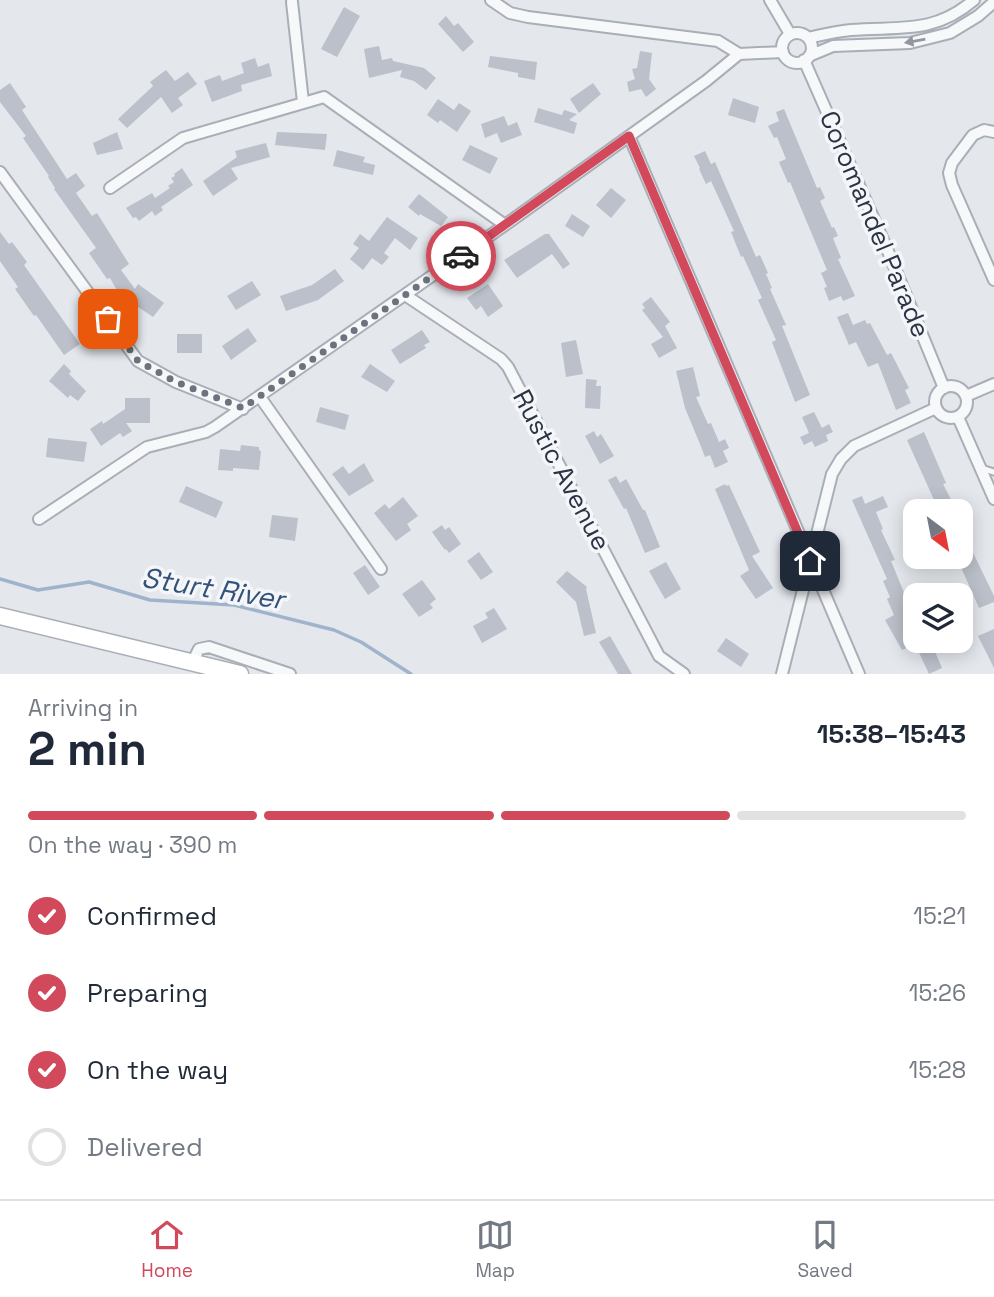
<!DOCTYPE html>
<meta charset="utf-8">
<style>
:root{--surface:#fff;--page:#f2f2f3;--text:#1f2937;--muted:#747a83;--line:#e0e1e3;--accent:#d1495b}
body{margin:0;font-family:"Space Grotesk",sans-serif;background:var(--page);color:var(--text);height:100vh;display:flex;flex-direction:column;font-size:26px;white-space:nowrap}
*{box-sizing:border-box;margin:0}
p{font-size:23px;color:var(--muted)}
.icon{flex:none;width:38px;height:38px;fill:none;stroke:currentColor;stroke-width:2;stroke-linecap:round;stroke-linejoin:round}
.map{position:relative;height:674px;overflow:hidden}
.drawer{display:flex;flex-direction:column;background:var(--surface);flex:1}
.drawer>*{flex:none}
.needle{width:46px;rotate:148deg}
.tools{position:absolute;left:903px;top:499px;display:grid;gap:14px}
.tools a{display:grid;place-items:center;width:70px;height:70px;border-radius:14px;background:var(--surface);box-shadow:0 4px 18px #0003;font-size:35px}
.pin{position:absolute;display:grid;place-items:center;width:60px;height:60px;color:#fff;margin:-30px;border-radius:14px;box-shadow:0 4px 10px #0006}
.courier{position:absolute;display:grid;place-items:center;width:70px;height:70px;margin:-35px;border:5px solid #d1495b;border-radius:50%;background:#fff;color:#222;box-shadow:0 2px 9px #0007}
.headline em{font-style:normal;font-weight:700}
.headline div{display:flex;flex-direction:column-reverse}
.headline{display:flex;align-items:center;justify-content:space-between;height:119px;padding:0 28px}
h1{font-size:46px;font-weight:700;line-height:52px}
.bar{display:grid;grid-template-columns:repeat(4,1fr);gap:10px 7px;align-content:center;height:84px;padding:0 28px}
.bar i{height:9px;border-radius:5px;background:var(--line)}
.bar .selected{background:var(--accent)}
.bar p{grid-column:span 4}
ol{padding:0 28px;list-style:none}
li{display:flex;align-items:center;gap:21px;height:77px}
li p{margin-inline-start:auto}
li .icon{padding:7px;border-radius:50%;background:var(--accent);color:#fff;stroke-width:4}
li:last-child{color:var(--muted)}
li i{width:38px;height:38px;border:4px solid var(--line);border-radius:50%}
.menu{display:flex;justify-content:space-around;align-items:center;height:98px;border-top:2px solid var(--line);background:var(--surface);font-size:19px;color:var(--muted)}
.menu a{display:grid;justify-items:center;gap:4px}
.menu .selected{color:var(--accent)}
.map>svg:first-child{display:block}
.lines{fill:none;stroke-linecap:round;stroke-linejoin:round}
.stream{stroke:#9fb4cc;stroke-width:3.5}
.building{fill:#bbc0ca}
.lane-casing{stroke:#a9aeb7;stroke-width:9}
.street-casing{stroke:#a9aeb7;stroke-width:14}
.secondary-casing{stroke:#a9aeb7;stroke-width:19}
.lane{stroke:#f7f8fa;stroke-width:5}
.street{stroke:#f7f8fa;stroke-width:10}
.secondary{stroke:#fff;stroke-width:16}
.oneway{fill:#9196a0}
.done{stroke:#6c737f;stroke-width:7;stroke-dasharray:0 12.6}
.route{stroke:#d1495b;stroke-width:9}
.labels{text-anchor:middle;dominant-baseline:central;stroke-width:7;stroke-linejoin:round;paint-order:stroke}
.street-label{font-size:26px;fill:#2b3445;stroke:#f4f6f9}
.water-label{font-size:28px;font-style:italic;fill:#34527a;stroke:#f4f6f9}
</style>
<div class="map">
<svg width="994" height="674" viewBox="0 0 994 674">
<rect width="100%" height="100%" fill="#e4e7ec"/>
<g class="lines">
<!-- stream -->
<path class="stream" d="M 0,579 L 38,590 L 89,582 L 150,600 L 234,605 L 334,630 L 361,642 L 411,674"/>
</g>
<!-- building -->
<path class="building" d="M 344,7 L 360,16 L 337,57 L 321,49 Z
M 446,16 L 454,26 L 458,23 L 474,42 L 463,52 L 438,24 Z
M 379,46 L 382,60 L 392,58 L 393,61 L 424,68 L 436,78 L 426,90 L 414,81 L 400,77 L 402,70 L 369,78 L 364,49 Z
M 640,51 L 652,53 L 649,79 L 656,89 L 646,97 L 641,89 L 629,92 L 627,82 L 635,79 L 632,69 L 637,68 Z
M 490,56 L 537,62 L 535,80 L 518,77 L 518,73 L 488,67 Z
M 255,58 L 258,67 L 269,63 L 272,76 L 241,85 L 242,91 L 212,102 L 204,81 L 220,75 L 222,81 L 244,73 L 241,63 Z
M 166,70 L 175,81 L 188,72 L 197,84 L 178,98 L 183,105 L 172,113 L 161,97 L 127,128 L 118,119 L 153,86 L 150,82 Z
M 10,83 L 26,107 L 22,110 L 67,179 L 76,173 L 85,186 L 76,193 L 92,216 L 97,213 L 129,264 L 121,270 L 135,289 L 138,284 L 164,303 L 153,317 L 119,294 L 110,278 L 107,279 L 89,253 L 96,248 L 54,189 L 55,188 L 48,177 L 49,176 L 23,138 L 26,136 L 0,102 L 0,90 Z
M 593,83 L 601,94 L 579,113 L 570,99 Z
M 733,98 L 759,107 L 755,123 L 728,115 Z
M 438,99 L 454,110 L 459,103 L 471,111 L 457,132 L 440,120 L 438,123 L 427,115 Z
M 538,108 L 562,115 L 564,110 L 577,114 L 569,120 L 577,123 L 574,134 L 534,122 Z
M 784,109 L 817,188 L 820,187 L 825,198 L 820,201 L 832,228 L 834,227 L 838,236 L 833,238 L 841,258 L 838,259 L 855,296 L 843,301 L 841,296 L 829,301 L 824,288 L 827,287 L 821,273 L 827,270 L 790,182 L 788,183 L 779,162 L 786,159 L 777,137 L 774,138 L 768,126 L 779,121 L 776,112 Z
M 504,116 L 508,126 L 517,122 L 522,135 L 501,143 L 497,133 L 485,138 L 481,124 Z
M 117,132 L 123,149 L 97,155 L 93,143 Z
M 277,132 L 327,134 L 325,150 L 275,145 Z
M 266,143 L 270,157 L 231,168 L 238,179 L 213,196 L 203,181 L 237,157 L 235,151 Z
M 470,145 L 498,158 L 490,174 L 462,160 Z
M 337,150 L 365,157 L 363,162 L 375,165 L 373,175 L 333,166 Z
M 705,151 L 711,164 L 715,162 L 756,257 L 760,255 L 768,273 L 766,274 L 772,288 L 770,289 L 786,325 L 782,326 L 810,395 L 795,402 L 772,342 L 776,340 L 758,300 L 762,298 L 743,256 L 741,257 L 731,232 L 734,231 L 711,181 L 706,184 L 699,169 L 700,168 L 694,156 Z
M 182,168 L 193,185 L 161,207 L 163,210 L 155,216 L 152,211 L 139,221 L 136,217 L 133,218 L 126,208 L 152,193 L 155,198 L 170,188 L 168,186 L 174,182 L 171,178 L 175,176 L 174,174 Z
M 611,188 L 626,200 L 611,218 L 596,205 Z
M 419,194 L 448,217 L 441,226 L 420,214 L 419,216 L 408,207 Z
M 572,214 L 590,226 L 583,237 L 565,226 Z
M 387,217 L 418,238 L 410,250 L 395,238 L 384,253 L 389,257 L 382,265 L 372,258 L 363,270 L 350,259 L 359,248 L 353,244 L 360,234 L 369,241 Z
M 0,232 L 9,244 L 12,242 L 27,262 L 24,265 L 80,344 L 64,355 L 36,315 L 34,316 L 15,289 L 18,287 L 0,261 Z
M 545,234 L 549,234 L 570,264 L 563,269 L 552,254 L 517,278 L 504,260 Z
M 335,269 L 344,281 L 318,300 L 286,311 L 280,296 L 312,285 Z
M 252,281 L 261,295 L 236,310 L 227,296 Z
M 488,284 L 503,306 L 488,317 L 481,306 L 476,310 L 467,298 Z
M 651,297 L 670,322 L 665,326 L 677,348 L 659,358 L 651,344 L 663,337 L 642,310 L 645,308 L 642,304 Z
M 848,313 L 853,325 L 865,320 L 867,324 L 870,323 L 887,355 L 891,353 L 909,388 L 905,390 L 911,403 L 896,410 L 878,363 L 868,367 L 856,342 L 849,345 L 837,317 Z
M 248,328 L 257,341 L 231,360 L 222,346 Z
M 422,330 L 430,342 L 424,345 L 426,348 L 400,364 L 391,350 Z
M 177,334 L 202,334 L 202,353 L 177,353 Z
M 576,340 L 583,374 L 566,377 L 561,343 Z
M 64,364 L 71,371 L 69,374 L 86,391 L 78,401 L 70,395 L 68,398 L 49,381 Z
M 370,364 L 395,381 L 387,392 L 361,377 Z
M 693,367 L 700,396 L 696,397 L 708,424 L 711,423 L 719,442 L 725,439 L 729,448 L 723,451 L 728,462 L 715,468 L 710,455 L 705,457 L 702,449 L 685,408 L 676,371 Z
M 586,379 L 597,380 L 596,386 L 601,386 L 600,409 L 585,408 Z
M 125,398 L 150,398 L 150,423 L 126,423 L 132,431 L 123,437 L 120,433 L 101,446 L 90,429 L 102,421 L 103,424 L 125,409 Z
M 320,407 L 349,415 L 345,430 L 316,422 Z
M 814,412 L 822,428 L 829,424 L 833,432 L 826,435 L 828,441 L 815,447 L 812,441 L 804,445 L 800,437 L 809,433 L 802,417 Z
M 594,431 L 597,437 L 601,434 L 614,456 L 600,464 L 585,436 Z
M 924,432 L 946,483 L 943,484 L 957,511 L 939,511 L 907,440 Z
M 48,438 L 87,442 L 84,462 L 46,457 Z
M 241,445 L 259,447 L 259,450 L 261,451 L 259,470 L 233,468 L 233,471 L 218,470 L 220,449 L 240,451 Z
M 364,463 L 374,481 L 349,496 L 332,474 L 343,466 L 349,474 Z
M 616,476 L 620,483 L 626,479 L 643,510 L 645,510 L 660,547 L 645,553 L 626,508 L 624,509 L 608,480 Z
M 725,484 L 726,486 L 729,485 L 760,552 L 752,556 L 773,588 L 756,599 L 740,576 L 749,570 L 715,489 Z
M 186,486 L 223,502 L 216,518 L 179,502 Z
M 862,496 L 865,504 L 883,496 L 888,507 L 876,512 L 883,529 L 881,530 L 895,560 L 891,561 L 915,619 L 915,640 L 930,640 L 942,668 L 929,674 L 915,644 L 902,650 L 885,620 L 894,615 L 887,599 L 890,597 L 883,581 L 887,579 L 852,500 Z
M 403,497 L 418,516 L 407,524 L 411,530 L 396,541 L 374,513 L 385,504 L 389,509 Z
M 272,515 L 298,518 L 295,541 L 269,537 Z
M 442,525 L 445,530 L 449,527 L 461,544 L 449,553 L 446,549 L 445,550 L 432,532 Z
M 961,528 L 994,596 L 994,602 L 979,608 L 956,556 L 961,556 Z
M 479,552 L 493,572 L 481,580 L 467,561 Z
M 666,562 L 681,589 L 665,599 L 649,571 Z
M 365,565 L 380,587 L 368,595 L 353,573 Z
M 567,571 L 587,587 L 586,589 L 596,633 L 584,636 L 576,602 L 556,582 Z
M 422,580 L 436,599 L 430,604 L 433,608 L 419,617 L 402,594 Z
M 494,608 L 507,629 L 482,643 L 473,626 L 488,618 L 485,613 Z
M 994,629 L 994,668 L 978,636 Z
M 610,636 L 632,674 L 618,674 L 599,642 Z
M 726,638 L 749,654 L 741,667 L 717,651 Z"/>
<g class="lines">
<defs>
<path id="lane" d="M 981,468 L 994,472"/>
<path id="street" d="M 491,0 L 510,13 L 528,17 L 718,41 L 739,54 L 783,52
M 770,0 L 790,34
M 292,2 L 303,102
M782 48a15 15 0 1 1 30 0a15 15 0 1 1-30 0Z
M 808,38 C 822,35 837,31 851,30 C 899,26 933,35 974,0
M 809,56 L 833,46 L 910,43 L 950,33 L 978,16 L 994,2
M 804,60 L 887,249 L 944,388
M 994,132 L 984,130 L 973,135 L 952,163 L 949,173 L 952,185 L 994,280
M 629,136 L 859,674
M 0,172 L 138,361 L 176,382 L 243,409
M 110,188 L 183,138 L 324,97 L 505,225
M 405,295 L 501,359 L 508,367 L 659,656 L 684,674
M935 402a16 16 0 1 1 32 0a16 16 0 1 1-32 0Z
M 966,396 L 994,384
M 260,397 L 381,569
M 958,417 L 994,499
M 39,519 L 147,447 L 206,432 L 215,427 L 505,225 L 706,81 L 739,54
M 193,661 L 199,649 L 209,647 L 290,674
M 782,674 L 832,474 L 841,459 L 854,446 L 936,408"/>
<path id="secondary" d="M 0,616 L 240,674"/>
</defs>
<!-- lane casing -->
<use href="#lane" class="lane-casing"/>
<!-- street casing -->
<use href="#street" class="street-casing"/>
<!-- secondary casing -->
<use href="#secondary" class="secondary-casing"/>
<!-- lane -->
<use href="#lane" class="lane"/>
<!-- street -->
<use href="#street" class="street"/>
<!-- secondary -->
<use href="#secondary" class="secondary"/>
</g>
<!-- one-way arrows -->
<defs><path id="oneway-solid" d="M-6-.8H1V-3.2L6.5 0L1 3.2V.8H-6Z" transform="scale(1.75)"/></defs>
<use class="oneway" href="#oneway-solid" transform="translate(915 41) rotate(170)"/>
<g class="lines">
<!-- done -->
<path class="done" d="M 108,319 L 138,361 L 176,382 L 243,408 L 461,256"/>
<!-- route -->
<path class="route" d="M 461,256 L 629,136 L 810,561"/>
</g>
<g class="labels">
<!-- street labels -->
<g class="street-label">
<text transform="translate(875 224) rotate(67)">Coromandel Parade</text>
<text transform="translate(562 470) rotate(62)">Rustic Avenue</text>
</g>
<!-- water labels -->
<g class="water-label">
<text transform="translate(213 588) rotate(9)">Sturt River</text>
</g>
</g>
</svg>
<div class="tools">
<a><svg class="needle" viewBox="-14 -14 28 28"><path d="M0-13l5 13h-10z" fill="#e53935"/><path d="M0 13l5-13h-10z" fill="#747a83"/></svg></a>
<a><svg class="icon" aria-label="layers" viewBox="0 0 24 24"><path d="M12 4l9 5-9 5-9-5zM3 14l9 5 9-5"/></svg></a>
</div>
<div class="pin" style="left:108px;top:319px;background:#ea580c"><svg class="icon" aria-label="bag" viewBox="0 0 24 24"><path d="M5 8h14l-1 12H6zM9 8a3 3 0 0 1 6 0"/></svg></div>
<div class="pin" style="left:810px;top:561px;background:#1f2937"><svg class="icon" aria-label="home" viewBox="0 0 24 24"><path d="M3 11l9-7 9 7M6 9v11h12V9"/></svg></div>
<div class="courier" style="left:461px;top:256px"><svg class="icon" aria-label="car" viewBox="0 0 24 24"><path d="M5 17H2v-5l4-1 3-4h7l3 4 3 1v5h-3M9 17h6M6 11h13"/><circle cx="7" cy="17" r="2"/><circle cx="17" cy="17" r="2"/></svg></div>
</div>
<section class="drawer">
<div class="headline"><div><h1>2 min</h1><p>Arriving in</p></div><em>15:38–15:43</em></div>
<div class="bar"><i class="selected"></i><i class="selected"></i><i class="selected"></i><i></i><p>On the way · 390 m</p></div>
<ol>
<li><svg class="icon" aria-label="check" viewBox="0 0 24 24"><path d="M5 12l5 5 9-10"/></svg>Confirmed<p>15:21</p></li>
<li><svg class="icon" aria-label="check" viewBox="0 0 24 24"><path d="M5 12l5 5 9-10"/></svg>Preparing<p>15:26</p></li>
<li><svg class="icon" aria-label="check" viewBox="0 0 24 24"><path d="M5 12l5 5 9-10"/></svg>On the way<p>15:28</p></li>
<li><i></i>Delivered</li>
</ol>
</section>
<nav class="menu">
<a class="selected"><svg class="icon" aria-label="home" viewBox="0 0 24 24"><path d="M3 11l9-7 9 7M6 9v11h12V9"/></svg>Home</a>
<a><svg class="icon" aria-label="map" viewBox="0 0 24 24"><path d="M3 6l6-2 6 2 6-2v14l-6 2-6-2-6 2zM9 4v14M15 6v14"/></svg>Map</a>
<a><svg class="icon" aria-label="saved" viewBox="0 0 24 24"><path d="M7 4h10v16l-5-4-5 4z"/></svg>Saved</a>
</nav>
